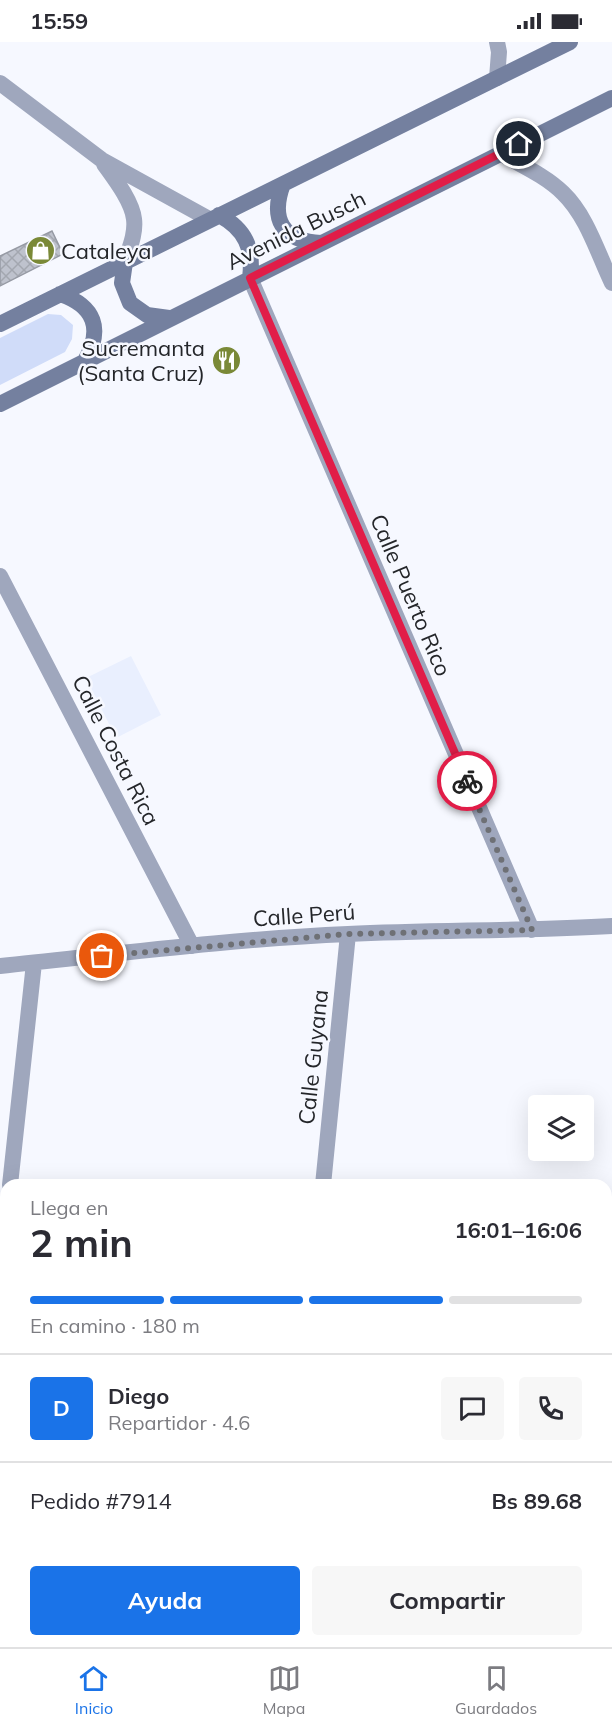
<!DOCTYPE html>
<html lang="es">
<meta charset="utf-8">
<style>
:root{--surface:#fff;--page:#f7f7f7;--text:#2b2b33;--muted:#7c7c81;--line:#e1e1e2;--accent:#1a73e8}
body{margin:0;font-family:Mulish,sans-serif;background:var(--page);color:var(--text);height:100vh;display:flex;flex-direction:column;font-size:22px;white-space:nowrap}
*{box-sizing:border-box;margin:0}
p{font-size:20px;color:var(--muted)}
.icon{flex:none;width:33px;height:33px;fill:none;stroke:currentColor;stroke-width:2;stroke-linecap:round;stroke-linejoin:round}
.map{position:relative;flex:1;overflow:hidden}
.panel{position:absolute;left:0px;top:1137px;width:612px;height:468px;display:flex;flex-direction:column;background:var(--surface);border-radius:18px 18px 0 0;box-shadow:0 6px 24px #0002}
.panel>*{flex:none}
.controls{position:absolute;left:528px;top:1053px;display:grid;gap:12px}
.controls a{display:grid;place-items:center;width:66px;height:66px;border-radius:6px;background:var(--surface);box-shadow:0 6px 24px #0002;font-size:30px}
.pin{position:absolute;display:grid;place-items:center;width:51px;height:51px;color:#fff;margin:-26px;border:3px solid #fff;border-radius:50%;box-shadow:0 2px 6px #0007}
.courier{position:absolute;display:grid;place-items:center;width:60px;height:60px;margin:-30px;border:4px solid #e11d48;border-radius:50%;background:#fff;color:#222;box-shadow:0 2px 8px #0007}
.summary em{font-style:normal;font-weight:700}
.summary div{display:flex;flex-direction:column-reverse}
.summary{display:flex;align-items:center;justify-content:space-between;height:102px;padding:0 30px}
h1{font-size:39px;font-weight:700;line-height:45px}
.bar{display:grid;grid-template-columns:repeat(4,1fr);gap:9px 6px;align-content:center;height:72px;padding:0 30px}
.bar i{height:8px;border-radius:4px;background:var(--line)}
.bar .selected{background:var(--accent)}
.bar p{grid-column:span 4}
.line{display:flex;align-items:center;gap:15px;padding:0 30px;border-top:2px solid var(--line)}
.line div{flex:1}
.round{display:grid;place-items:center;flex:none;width:63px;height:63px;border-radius:6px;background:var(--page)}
.action{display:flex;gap:12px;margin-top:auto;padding:12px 30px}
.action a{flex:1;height:69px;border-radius:6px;background:var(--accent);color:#fff;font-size:24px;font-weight:700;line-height:69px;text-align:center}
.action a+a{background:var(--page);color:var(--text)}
.status{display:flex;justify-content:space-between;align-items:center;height:42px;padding:0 30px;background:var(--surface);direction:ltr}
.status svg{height:16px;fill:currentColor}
.tab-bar{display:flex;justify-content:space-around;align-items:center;height:84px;border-top:2px solid var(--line);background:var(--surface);font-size:16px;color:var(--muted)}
.tab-bar a{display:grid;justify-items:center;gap:3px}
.tab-bar .selected{color:var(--accent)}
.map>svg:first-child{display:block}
.built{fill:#e9effe}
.green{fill:#d0dcf9}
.building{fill:url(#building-cross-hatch);stroke:#969aa4;stroke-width:1.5}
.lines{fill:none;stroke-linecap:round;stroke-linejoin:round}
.minor{stroke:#9fa7bd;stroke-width:16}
.secondary{stroke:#74809f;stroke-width:16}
.done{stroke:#6e7075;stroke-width:6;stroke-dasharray:0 10.8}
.route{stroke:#e11d48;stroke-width:8}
.labels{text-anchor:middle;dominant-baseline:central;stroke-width:5;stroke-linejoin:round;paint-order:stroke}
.street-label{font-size:22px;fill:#24262a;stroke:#f6f8ff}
.poi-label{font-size:22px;fill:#24262a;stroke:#f6f8ff;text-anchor:start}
</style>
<div class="status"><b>15:59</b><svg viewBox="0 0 49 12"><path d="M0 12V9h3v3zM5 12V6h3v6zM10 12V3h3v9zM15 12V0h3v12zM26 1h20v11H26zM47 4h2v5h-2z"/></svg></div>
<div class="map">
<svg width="612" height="1605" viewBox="0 0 612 1605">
<defs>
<pattern id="building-cross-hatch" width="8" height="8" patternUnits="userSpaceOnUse" patternTransform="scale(1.5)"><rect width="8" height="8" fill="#bec2cd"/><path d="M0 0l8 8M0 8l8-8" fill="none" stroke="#a3a7b0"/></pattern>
</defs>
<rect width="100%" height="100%" fill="#f6f8ff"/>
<!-- built -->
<path class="built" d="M 131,614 L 161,673 L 116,696 L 86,636 Z
M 6,1482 L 6,1599 L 517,1599 L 515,1605 L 0,1605 L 0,1526 Z"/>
<!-- green -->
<path class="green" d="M 48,272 L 61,273 L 73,283 L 72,297 L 65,310 L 0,343 L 0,296 Z
M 612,1483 L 612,1580 L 606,1577 L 606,1504 Z
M 49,1599 L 153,1599 L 154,1605 L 50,1605 Z"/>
<!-- building -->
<path class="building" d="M 52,189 L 63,212 L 0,244 L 0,214 Z"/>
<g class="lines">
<!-- minor -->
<path class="minor" d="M 497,36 L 499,10 L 497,0
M 0,41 L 102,118 L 209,177
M 500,111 C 521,123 546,134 563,151 C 587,174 598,212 612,241
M 104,122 C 114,136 132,159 134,177 C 136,192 129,207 125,220
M 250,236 L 532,888
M 0,534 L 192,904
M 0,924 C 116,912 232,897 348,892 C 436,888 524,889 612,884
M 10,1143 L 34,921
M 323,1143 L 348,892
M 0,1230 L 6,1176
M 0,1368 L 6,1369"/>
<!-- secondary -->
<path class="secondary" d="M 283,142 C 270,177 282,199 321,201
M 219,173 C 245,187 254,206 250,236
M 125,220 L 122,241 L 130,261 L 147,273 L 169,276
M 60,252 C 95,264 103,287 85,319
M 0,282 L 570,0
M 0,362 L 612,56
M 606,1386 L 612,1366
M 606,1591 L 612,1594
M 548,1605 L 550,1599"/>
</g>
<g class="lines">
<!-- done -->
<path class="done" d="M 102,914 L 348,892 L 532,888 L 467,739"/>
<!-- route -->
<path class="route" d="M 467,739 L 250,236 L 519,102"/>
</g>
<!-- icons -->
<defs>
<symbol id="shop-disc" viewBox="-11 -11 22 22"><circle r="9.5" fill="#7a8937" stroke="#f6f8ff"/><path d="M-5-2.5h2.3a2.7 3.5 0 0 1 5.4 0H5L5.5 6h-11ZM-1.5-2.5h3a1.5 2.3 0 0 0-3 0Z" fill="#fff"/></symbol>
<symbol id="restaurant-disc" viewBox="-11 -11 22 22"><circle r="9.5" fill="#7a8937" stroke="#f6f8ff"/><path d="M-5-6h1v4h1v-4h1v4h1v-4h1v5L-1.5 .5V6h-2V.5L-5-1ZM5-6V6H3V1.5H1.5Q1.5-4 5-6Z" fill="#fff"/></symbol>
</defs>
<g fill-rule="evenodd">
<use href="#shop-disc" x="24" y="192" width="33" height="33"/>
<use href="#restaurant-disc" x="210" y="302" width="33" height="33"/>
</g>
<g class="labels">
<!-- street labels -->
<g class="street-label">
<text transform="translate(296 188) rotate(-26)">Avenida Busch</text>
<text transform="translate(411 553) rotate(67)">Calle Puerto Rico</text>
<text transform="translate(116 708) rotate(63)">Calle Costa Rica</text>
<text transform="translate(304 873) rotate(-4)">Calle Perú</text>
<text transform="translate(313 1015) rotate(-84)">Calle Guyana</text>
</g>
<!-- poi labels -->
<g class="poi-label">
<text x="61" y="209">Cataleya</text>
<text x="205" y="306" text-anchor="end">Sucremanta<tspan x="205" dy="25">(Santa Cruz)</tspan></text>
</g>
</g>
</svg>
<div class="controls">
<a><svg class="icon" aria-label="layers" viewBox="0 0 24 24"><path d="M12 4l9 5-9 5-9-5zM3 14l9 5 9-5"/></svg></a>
</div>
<div class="pin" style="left:102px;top:914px;background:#ea580c"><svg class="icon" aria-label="bag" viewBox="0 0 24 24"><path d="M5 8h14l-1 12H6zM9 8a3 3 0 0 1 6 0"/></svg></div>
<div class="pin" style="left:519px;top:102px;background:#1f2937"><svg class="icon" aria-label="home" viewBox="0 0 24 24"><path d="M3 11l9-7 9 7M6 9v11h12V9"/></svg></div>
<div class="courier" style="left:467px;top:739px"><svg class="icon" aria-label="bike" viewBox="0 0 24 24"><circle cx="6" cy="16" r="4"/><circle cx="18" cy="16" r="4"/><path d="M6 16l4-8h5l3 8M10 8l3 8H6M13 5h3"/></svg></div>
<section class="panel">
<div class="summary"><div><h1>2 min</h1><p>Llega en</p></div><em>16:01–16:06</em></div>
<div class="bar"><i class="selected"></i><i class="selected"></i><i class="selected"></i><i></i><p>En camino · 180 m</p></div>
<div class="line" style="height:108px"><b class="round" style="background:var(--accent);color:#fff">D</b><div><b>Diego</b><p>Repartidor · 4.6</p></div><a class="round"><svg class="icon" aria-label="chat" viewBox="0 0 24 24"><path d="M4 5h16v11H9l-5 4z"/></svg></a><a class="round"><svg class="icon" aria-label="phone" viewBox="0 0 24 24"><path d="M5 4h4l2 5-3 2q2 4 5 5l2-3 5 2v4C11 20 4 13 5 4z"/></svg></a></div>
<div class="line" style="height:78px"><div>Pedido #7914</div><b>Bs 89.68</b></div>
<div class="action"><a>Ayuda</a><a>Compartir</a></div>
</section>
</div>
<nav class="tab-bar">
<a class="selected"><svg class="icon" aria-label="home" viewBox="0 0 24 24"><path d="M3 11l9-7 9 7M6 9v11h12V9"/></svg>Inicio</a>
<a><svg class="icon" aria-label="map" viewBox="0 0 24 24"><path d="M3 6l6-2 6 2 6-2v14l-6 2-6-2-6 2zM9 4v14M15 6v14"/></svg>Mapa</a>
<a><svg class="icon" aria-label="saved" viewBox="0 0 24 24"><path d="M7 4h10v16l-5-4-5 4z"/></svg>Guardados</a>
</nav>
